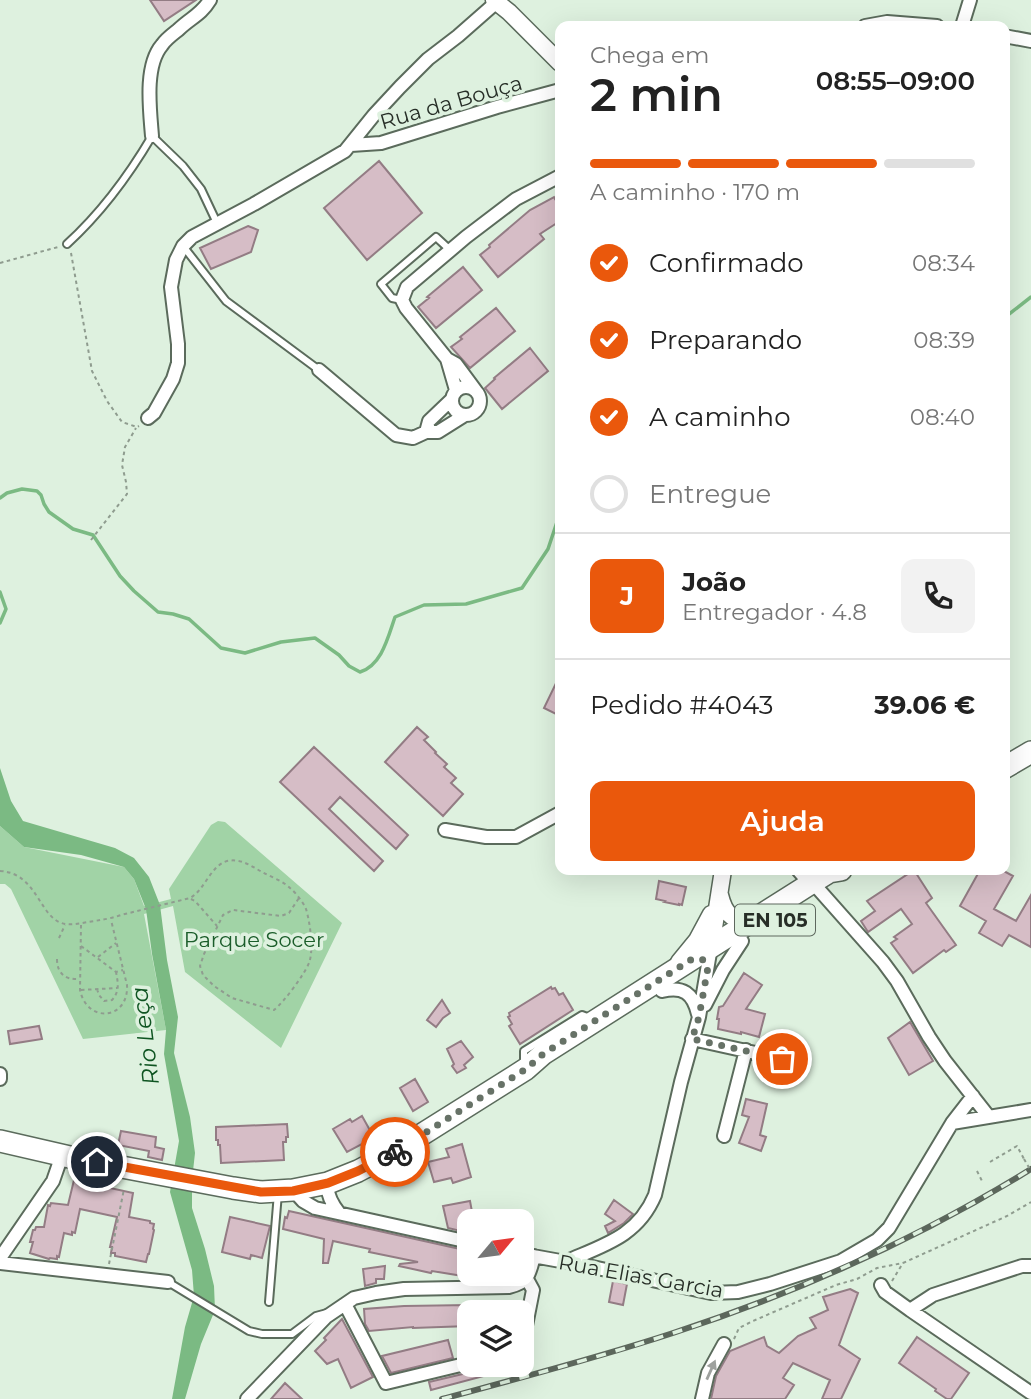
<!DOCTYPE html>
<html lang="pt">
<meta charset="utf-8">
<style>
:root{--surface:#fff;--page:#f2f2f2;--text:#222;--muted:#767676;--line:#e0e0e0;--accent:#ea580c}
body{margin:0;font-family:Montserrat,sans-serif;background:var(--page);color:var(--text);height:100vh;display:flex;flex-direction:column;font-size:26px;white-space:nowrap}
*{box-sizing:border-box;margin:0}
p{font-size:23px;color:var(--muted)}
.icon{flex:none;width:38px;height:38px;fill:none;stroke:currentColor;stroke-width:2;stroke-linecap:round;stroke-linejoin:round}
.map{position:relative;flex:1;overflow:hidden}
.sheet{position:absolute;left:555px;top:21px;width:455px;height:854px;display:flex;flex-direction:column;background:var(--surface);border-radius:14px;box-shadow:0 7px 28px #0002}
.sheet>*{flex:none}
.needle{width:46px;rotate:61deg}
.buttons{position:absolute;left:457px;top:1209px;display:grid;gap:14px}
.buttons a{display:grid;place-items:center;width:77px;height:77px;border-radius:14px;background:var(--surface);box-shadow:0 7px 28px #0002;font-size:35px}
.pin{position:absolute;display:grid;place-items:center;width:60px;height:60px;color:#fff;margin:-30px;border:4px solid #fff;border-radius:50%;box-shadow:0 2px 7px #0007}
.courier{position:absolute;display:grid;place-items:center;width:70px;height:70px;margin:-35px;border:5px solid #ea580c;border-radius:50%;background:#fff;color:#222;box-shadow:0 2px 9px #0007}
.head em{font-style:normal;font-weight:600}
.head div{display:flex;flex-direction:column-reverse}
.head{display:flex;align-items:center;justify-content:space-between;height:119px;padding:0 35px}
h1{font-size:46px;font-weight:600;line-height:52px}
.bar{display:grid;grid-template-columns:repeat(4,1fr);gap:10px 7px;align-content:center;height:84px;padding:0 35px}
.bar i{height:9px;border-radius:5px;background:var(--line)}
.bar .selected{background:var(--accent)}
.bar p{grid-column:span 4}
.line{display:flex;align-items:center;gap:18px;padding:0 35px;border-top:2px solid var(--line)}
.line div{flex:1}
.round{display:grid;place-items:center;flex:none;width:74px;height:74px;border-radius:14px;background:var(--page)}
ol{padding:0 35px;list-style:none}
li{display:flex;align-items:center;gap:21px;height:77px}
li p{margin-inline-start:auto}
li .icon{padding:7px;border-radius:50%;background:var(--accent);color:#fff;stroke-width:4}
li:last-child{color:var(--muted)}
li i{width:38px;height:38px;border:4px solid var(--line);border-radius:50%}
.action{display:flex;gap:14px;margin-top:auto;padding:14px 35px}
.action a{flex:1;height:80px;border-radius:14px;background:var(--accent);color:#fff;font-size:28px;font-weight:600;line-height:80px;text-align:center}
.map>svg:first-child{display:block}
.green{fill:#a1d3a6}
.water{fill:#7bba83}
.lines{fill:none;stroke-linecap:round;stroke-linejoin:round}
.stream{stroke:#7bba83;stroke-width:3.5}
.building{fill:#d6bdc6;stroke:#937c84;stroke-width:2}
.service-casing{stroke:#5b6b5c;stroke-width:10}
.minor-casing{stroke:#5b6b5c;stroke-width:16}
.tertiary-casing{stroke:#5b6b5c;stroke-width:19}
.primary-casing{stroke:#5b6b5c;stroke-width:24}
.path{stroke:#8f9c8f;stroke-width:2;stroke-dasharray:3.5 3.5;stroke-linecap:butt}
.service{stroke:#fff;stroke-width:6}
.minor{stroke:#fff;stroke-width:12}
.tertiary{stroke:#fff;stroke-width:16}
.primary{stroke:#fff;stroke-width:21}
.rail-casing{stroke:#5c675c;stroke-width:6}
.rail{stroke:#def1df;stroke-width:3.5;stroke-dasharray:10;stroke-linecap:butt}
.path-bridge{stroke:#8f9c8f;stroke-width:2;stroke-dasharray:3.5 3.5;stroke-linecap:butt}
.oneway{fill:#9ea19e}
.done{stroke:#677267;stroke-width:7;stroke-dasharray:0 12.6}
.route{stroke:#ea580c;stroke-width:9}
.labels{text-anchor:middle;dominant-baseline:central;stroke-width:7;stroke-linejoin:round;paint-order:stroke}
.shield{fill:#def1df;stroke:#5e685e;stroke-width:2}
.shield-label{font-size:19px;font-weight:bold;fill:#272e27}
.street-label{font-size:21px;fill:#272e27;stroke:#def1df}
.park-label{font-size:21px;fill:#1b5d2a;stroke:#def1df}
.water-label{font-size:23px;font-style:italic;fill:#0e5421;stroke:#def1df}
</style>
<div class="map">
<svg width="1031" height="1399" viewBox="0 0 1031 1399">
<rect width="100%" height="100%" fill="#def1df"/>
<!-- green -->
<path class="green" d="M 218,821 L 225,822 L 342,923 L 281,1048 L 185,972 L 173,906 L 144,914 L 166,1030 L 83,1039 L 11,889 L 5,884 L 0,884 L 0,826 L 24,847 L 124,867 L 134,879 L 144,906 L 171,899 L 169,889 L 211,825 Z"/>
<!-- water -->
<path class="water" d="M 0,768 L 11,801 L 23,821 L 115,848 L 134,858 L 149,877 L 160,905 L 167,960 L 178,1017 L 174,1053 L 190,1117 L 195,1153 L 192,1180 L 192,1208 L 205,1249 L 214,1286 L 215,1310 L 201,1344 L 185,1399 L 172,1399 L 185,1327 L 194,1296 L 192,1270 L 170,1192 L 179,1141 L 164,1054 L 166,1030 L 152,954 L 146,909 L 134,879 L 124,867 L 81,855 L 24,847 L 0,826 Z"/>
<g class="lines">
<!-- stream -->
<path class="stream" d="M 1004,318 L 1031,297
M 0,498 L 7,493 L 22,489 L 37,491 L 41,495 L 44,504 L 49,512 L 73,529 L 93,535 L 120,576 L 134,591 L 158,612 L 173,614 L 189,619 L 221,648 L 245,653 L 281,642 L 315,638 L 339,655 L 349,666 L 360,672 C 382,665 388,637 395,617 L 424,605 L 466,604 L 522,588 L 548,549 L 560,513
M 0,592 L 6,609 L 0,623"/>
</g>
<!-- building -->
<path class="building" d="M 150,0 L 196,0 L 164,21 Z
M 379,161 L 422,213 L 367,260 L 324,208 Z
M 560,196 L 560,221 L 540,234 L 544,239 L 498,277 L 480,255 L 490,247 L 489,245 L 530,210 L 554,197 L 555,199 Z
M 248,226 L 258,230 L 251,252 L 211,269 L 200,248 Z
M 463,267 L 482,290 L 436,328 L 418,307 L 429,298 L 427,297 Z
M 496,308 L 515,331 L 470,368 L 451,347 L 462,339 L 460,337 Z
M 530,348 L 548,371 L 502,409 L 485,388 L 495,379 L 494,378 Z
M 560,675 L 560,716 L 544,708 Z
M 417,727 L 428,737 L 424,740 L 436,752 L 435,753 L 447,764 L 444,767 L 456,778 L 451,783 L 463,794 L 443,816 L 385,762 Z
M 314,747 L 408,835 L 396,849 L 340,797 L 329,809 L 383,861 L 374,871 L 280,782 Z
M 914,870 L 932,898 L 926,903 L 956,945 L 946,952 L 944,950 L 913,973 L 891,943 L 897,939 L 894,937 L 912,924 L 901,909 L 868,932 L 861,921 L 875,911 L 867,901 Z
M 980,870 L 1002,870 L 1013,876 L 994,909 L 1016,921 L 1031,895 L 1031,947 L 1009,935 L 1002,946 L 979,933 L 986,921 L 960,906 Z
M 659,881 L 686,887 L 682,905 L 679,904 L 679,905 L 664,902 L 665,901 L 656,899 Z
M 744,973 L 762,985 L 746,1009 L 765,1014 L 759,1037 L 741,1032 L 741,1034 L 718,1029 L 719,1019 L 717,1019 L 719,1007 L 723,1006 Z
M 551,987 L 552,989 L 555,988 L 559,995 L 563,993 L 573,1010 L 520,1044 L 509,1026 L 512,1024 L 508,1017 L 510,1016 L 509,1013 Z
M 442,1000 L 450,1013 L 443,1018 L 436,1027 L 427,1020 Z
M 910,1022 L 933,1061 L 909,1075 L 888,1038 Z
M 39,1026 L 42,1039 L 10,1044 L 8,1031 Z
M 461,1041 L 473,1057 L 464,1065 L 466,1068 L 457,1073 L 452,1066 L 454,1064 L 447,1049 Z
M 415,1079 L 428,1102 L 413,1111 L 400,1088 Z
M 746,1099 L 767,1104 L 760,1135 L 766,1137 L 761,1151 L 739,1143 L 749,1117 L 742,1115 Z
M 362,1116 L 372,1134 L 364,1139 L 366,1142 L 347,1152 L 333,1129 L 350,1119 L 352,1122 Z
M 287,1124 L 288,1137 L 286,1137 L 286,1142 L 283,1142 L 284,1160 L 221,1163 L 220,1145 L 218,1145 L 218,1140 L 216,1140 L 216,1127 Z
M 121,1131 L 156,1137 L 155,1147 L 164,1149 L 162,1160 L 148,1157 L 149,1151 L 118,1145 Z
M 462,1144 L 471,1177 L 453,1183 L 451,1178 L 434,1182 L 428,1162 L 449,1157 L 446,1149 Z
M 74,1180 L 133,1193 L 129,1217 L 150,1221 L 150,1223 L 154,1224 L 153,1229 L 154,1230 L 149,1254 L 148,1254 L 146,1262 L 115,1256 L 115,1253 L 111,1253 L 112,1247 L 110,1247 L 117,1217 L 80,1209 L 75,1233 L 72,1232 L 72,1235 L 64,1233 L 59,1257 L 57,1256 L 57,1259 L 50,1258 L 49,1259 L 30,1253 L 33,1242 L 30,1242 L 33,1230 L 35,1230 L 36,1227 L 44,1227 L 48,1205 L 50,1206 L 51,1203 L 68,1205 Z
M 614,1200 L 633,1214 L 624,1223 L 608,1233 L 605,1226 L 615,1221 L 605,1214 Z
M 470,1201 L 473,1217 L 471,1217 L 472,1222 L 469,1222 L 469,1233 L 448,1228 L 443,1206 Z
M 289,1211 L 469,1251 L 469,1277 L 432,1271 L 431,1273 L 399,1266 L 400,1264 L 418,1262 L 369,1252 L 370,1249 L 333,1241 L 328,1263 L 323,1263 L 324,1239 L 283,1229 L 285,1217 L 287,1218 Z
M 230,1217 L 270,1226 L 262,1258 L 251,1255 L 250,1259 L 222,1252 Z
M 385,1266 L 384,1279 L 376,1279 L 376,1283 L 365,1286 L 363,1269 Z
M 613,1281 L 627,1284 L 623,1305 L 609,1302 Z
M 850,1289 L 858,1293 L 839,1345 L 860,1359 L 841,1399 L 822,1399 L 830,1380 L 793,1363 L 783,1378 L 794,1385 L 785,1399 L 711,1399 L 716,1376 L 730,1351 L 764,1337 L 767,1346 L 779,1353 L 798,1336 L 816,1328 L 810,1318 L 828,1310 L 823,1297 Z
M 469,1305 L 469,1326 L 413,1328 L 413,1327 L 369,1331 L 365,1324 L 364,1309 L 404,1306 Z
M 342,1319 L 373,1377 L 351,1388 L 338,1359 L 327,1364 L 315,1351 L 326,1340 L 324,1338 Z
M 917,1337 L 969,1373 L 951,1399 L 947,1399 L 935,1391 L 936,1389 L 899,1363 Z
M 448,1340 L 453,1358 L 391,1373 L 382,1356 Z
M 477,1365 L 514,1365 L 514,1368 L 431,1390 L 429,1382 L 471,1372 L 475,1369 Z
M 285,1383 L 302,1399 L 271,1399 Z"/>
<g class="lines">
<defs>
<path id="service" d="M 67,244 C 101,213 129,175 152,136 L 183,166 L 201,189 L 217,223
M 183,246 L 226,301 L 319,370
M 402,300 L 392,298 L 381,284 L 436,237 L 450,250
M 524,1064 L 524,1051 L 582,1015 L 590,1018
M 168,1282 L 249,1331 L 262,1334 L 292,1334 L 316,1316 L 327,1313
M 269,1302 L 278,1193
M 520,1368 L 520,1365"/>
<path id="minor" d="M 865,26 L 887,22 L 937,26
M 962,26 L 970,0
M 1004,36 L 1031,41
M 152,136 C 150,110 144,66 162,45 C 166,39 173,34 178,30 C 190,18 201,15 210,0
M 351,145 L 381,143 L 497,107 L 560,90
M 447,359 L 456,364 L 476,391
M 319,370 L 396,435 L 413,438 L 426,432 L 438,432 L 465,415
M452 401a14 14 0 1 1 28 0a14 14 0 1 1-28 0Z
M 456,390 L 447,359 L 406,308 L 402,300 L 407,287 L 466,237 L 516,199 L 560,176
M 148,418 L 154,413 L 173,379 L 178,363 L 178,344 L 171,287 L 176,260 L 183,246 L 192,237 L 254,204 L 345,151 L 374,115 L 400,87 L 428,59 L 458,36 L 499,0
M 426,432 L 429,421 L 451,400
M 445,830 L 486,837 L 516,837 L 560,813
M 798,870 L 805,878
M 813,883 L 883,962 L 897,981 L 929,1037 L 945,1061 L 989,1117
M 662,991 C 683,986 693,993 698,1014
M 705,1005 L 723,970 L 742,941
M 692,1039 L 801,1063
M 0,1074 L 0,1079
M 952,1123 L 1031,1110
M 724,1136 L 746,1050
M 328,1183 C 326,1194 332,1204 339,1213
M 293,1190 L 303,1201 L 315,1208 L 469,1242
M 522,1254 L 588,1266 L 711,1293 L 738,1292 L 770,1284 L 841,1261 L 877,1240 L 889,1228 L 952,1123 L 973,1096
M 0,1258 L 53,1181 L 62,1155
M 567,1261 C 604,1245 638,1236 655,1195 L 681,1082 L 699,1017 L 711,947
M 0,1263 L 168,1282
M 881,1285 L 885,1292 L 910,1310 L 1031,1393
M 345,1304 L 386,1383 L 469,1363
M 910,1310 L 933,1295 L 1022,1266 L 1031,1266
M 522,1346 L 533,1290 L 527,1279
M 247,1399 L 326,1317 L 354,1298 L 376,1293 L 404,1289 L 509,1287 C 529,1282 529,1275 534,1256
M 702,1399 L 708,1373 L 724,1344"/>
<path id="tertiary" d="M 494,0 L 509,12 L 560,63
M 720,895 C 725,916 734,923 756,919
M 707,953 L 711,947 L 723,870
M 679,962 L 697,940 L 711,914"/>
<path id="primary" d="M 1004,768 L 1031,752
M 0,1141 L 74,1158 L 233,1188 L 261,1192 L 293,1190 L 328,1183 L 358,1171 L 394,1152 L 526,1069 L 543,1054 L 810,884 L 829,872 L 841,870"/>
</defs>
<!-- service casing -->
<use href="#service" class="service-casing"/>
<!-- minor casing -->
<use href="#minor" class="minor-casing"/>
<!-- tertiary casing -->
<use href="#tertiary" class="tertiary-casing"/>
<!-- primary casing -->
<use href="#primary" class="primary-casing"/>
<!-- path -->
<path class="path" d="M 71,253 L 92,371 L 107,401 L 122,422 L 137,427 L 139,426
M 0,263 L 58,247
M 91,540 L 127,494 L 126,482 L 122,465 L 125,447 L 136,428
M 0,871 C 39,873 39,921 66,924 C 73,925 82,923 88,922 C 100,920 110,919 121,915 L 190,898 C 205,890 210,866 227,861 C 241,858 251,866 262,872 C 271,877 283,881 290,888 C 296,893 303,902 306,909 C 310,922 314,950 309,963 C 304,975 284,1002 274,1010 L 232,998 L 214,986 L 203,975 L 200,966 L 204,954 L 223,915 L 233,910 L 281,916 L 289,913 L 299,898
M 191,899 L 195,901 L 217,926
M 81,925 L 80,990 C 87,1024 129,1020 127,985 L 111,920
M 59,938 L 65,925
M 81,946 L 116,972 L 123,970
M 98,957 L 116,943
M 57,959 C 57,973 65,980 79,979
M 97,989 L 99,995 L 104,1001 L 112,1000 C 120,991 118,983 116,972
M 81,990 L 117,988
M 990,1162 L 1017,1146 L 1024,1159
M 977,1171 L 983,1183
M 109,1264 L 124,1189
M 892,1281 L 903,1263 L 1007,1216 L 1031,1202
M 734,1339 L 739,1328 L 753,1321 L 836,1285 L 857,1279 L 877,1268 L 903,1263"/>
<!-- service -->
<use href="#service" class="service"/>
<!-- minor -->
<use href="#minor" class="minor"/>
<!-- tertiary -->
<use href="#tertiary" class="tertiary"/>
<!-- primary -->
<use href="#primary" class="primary"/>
<defs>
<path id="rail" d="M 442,1399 C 520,1378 597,1358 673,1333 C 796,1293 921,1237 1031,1169"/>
</defs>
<!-- rail casing -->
<use href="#rail" class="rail-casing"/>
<!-- rail -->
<use href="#rail" class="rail"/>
<!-- path-bridge -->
<path class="path-bridge" d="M 1024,1159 L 1031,1171"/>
</g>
<!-- one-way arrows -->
<defs><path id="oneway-solid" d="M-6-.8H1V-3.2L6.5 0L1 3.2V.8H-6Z" transform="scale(1.75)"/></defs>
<use class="oneway" href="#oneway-solid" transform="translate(711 1370) rotate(-66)"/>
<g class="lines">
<!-- done -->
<path class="done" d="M 395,1152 L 526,1069 L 543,1054 L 692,959 C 700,957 705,959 708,967 L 699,1017 L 692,1039 L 782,1059"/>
<!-- route -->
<path class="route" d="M 97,1162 L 261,1192 L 293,1191 L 328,1183 L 358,1171 L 395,1152"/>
</g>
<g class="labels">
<!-- shield labels -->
<rect class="shield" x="735" y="904.5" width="80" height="31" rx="5"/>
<g class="shield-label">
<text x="775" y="920">EN 105</text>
</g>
<!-- street labels -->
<g class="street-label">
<text transform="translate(451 102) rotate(-16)">Rua da Bouça</text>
<text transform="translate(641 1276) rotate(10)">Rua Elias Garcia</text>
</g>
<!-- park labels -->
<g class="park-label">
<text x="254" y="939">Parque Socer</text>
</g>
<!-- water labels -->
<g class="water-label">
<text transform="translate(145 1036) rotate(-97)">Rio Leça</text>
</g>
</g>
</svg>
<div class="buttons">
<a><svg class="needle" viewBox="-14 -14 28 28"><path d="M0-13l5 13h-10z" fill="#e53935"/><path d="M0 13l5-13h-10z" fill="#767676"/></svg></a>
<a><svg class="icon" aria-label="layers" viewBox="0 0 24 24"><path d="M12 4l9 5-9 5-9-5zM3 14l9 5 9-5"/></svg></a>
</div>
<div class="pin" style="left:782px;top:1059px;background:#ea580c"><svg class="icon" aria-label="bag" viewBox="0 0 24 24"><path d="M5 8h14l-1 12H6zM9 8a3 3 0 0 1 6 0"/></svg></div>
<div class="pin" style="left:97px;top:1162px;background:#1f2937"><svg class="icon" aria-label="home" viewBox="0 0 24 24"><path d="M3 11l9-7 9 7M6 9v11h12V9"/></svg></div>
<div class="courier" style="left:395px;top:1152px"><svg class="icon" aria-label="bike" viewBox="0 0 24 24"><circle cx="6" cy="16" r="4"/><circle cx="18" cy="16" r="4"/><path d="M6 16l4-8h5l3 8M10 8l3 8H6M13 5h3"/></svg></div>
<section class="sheet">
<div class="head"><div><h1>2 min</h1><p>Chega em</p></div><em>08:55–09:00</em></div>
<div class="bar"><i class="selected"></i><i class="selected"></i><i class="selected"></i><i></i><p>A caminho · 170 m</p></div>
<ol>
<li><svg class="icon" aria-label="check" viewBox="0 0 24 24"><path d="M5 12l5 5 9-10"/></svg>Confirmado<p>08:34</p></li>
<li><svg class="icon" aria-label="check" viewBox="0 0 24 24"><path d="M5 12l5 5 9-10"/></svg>Preparando<p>08:39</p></li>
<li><svg class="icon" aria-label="check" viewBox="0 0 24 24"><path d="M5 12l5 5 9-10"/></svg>A caminho<p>08:40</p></li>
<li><i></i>Entregue</li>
</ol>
<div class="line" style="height:126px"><b class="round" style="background:var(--accent);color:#fff">J</b><div><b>João</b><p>Entregador · 4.8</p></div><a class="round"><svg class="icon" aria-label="phone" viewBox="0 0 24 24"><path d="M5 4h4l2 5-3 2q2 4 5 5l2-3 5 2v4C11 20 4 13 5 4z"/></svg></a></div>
<div class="line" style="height:91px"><div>Pedido #4043</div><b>39.06 €</b></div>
<div class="action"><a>Ajuda</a></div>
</section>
</div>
